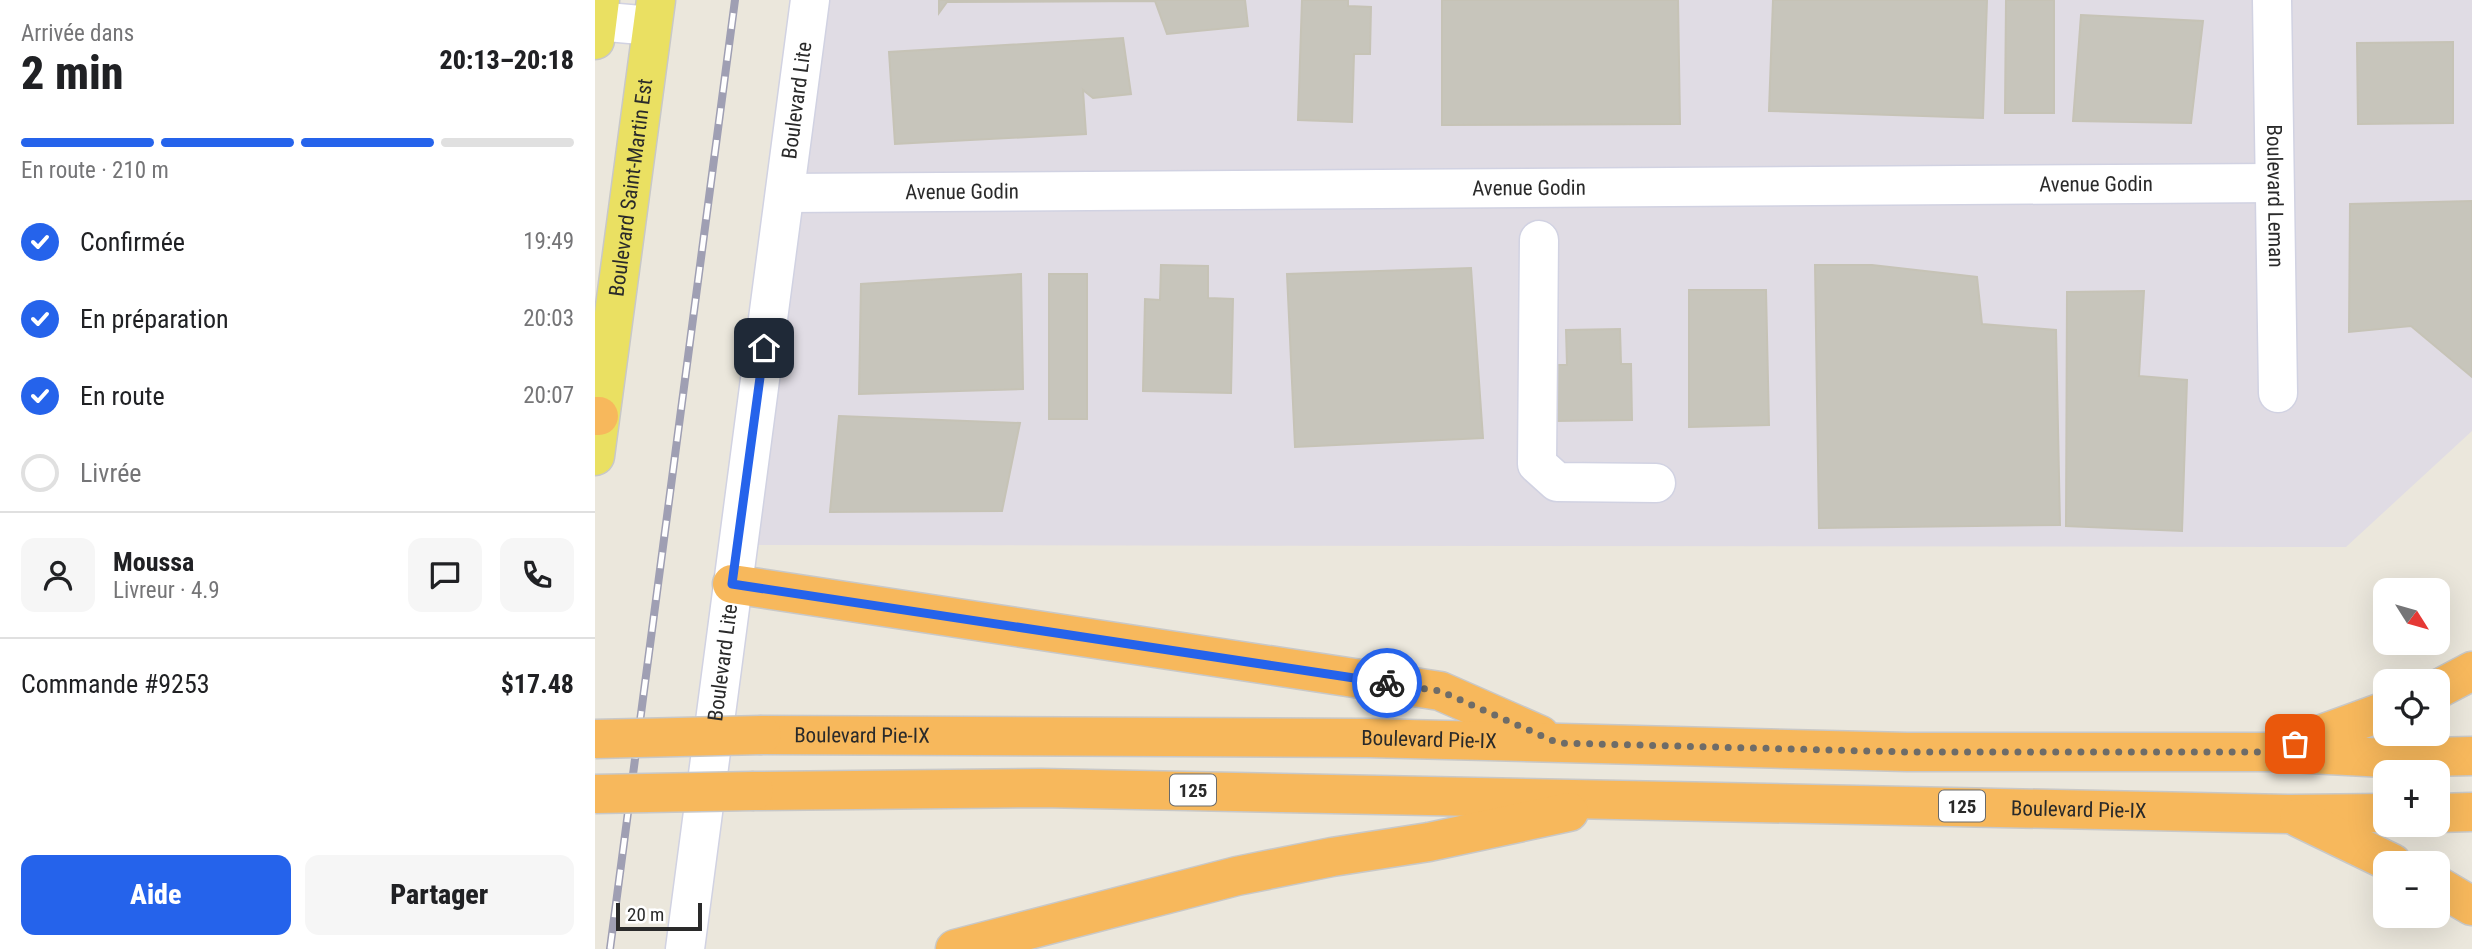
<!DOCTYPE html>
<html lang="fr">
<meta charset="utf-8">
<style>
:root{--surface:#fff;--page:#f6f6f6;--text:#202124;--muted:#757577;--line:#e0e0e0;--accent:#2563eb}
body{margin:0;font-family:"Roboto Condensed",sans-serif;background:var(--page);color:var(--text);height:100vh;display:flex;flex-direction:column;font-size:26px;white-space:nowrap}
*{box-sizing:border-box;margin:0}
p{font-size:23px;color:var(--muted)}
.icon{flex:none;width:38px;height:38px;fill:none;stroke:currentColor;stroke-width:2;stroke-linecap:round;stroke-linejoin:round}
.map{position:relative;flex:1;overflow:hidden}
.details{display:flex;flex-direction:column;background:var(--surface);width:595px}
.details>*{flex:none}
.needle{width:46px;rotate:127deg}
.fabs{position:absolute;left:1778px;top:578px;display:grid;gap:14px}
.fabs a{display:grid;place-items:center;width:77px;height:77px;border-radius:14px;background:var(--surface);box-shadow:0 7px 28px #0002;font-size:35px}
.scale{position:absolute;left:21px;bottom:18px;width:86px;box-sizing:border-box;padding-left:7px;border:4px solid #2a2a2a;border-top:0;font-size:19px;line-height:24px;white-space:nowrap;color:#2a2a2a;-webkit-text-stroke:5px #fff;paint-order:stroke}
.pin{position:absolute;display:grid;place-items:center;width:60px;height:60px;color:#fff;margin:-30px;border-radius:14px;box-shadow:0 4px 10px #0006}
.courier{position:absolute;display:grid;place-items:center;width:70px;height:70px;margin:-35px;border:5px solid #2563eb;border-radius:50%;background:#fff;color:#222;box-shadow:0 2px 9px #0007}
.overview em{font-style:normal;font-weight:800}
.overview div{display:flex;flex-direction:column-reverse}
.overview{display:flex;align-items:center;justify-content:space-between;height:119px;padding:0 21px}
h1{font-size:46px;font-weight:800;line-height:52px}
.bar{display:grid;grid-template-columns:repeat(4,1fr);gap:10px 7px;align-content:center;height:84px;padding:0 21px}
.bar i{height:9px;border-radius:5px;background:var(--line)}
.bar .on{background:var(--accent)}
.bar p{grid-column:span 4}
.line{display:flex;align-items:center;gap:18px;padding:0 21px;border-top:2px solid var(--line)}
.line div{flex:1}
.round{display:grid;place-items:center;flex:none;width:74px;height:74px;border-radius:14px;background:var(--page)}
ol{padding:0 21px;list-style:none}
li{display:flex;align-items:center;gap:21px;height:77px}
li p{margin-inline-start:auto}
li .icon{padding:7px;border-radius:50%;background:var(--accent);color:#fff;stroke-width:4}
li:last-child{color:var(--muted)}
li i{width:38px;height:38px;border:4px solid var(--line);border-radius:50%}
.action{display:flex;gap:14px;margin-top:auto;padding:14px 21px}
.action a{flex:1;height:80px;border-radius:14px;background:var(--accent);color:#fff;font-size:28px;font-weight:800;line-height:80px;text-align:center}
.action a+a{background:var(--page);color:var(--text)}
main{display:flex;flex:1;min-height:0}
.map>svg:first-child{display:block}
.industrial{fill:#e0dce4}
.building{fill:#c7c5bb;stroke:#c6c3b6;stroke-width:2}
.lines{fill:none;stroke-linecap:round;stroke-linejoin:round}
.minor-casing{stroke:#d1d2e2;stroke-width:41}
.major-casing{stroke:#c8c8c8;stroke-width:41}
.highway-casing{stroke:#c8c8c8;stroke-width:41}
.minor{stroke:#fff;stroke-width:38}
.major{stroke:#eae062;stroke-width:38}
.highway{stroke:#f7b85c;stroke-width:38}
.rail-casing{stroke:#9f9fb3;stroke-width:8}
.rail{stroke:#fff;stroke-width:5;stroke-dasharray:16;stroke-linecap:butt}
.highway-bridge-casing{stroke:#c8c8c8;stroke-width:41;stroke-linecap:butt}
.highway-bridge{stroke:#f7b85c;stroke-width:38}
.done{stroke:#6e6c68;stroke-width:7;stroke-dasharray:0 12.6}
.route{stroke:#2563eb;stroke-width:9}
.labels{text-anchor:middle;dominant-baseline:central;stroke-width:5;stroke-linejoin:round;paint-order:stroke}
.shield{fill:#fff;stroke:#6a6a6a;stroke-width:2}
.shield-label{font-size:19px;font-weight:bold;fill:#2a2a2a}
.street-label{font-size:21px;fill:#2a2a2a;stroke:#fff}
</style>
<main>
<section class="details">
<div class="overview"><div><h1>2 min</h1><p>Arrivée dans</p></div><em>20:13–20:18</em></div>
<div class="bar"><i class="on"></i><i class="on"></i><i class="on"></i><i></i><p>En route · 210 m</p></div>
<ol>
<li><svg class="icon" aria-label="check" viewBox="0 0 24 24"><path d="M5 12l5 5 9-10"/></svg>Confirmée<p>19:49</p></li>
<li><svg class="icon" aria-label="check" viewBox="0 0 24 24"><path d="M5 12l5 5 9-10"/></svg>En préparation<p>20:03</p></li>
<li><svg class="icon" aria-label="check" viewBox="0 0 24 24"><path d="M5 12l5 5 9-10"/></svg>En route<p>20:07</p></li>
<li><i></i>Livrée</li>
</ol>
<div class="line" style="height:126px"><a class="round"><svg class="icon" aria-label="person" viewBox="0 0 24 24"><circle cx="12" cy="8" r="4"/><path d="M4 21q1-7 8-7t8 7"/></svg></a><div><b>Moussa</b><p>Livreur · 4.9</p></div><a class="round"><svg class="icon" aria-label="chat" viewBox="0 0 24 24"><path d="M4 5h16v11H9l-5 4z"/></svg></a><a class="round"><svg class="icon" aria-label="phone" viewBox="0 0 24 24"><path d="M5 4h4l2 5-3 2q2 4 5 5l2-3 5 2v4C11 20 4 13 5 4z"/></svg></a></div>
<div class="line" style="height:91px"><div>Commande #9253</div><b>$17.48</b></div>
<div class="action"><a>Aide</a><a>Partager</a></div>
</section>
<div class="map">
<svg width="1877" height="949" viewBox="0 0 1877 949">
<rect width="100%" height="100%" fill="#ebe7dc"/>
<!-- industrial -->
<path class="industrial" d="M 215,0 L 1877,0 L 1877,431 L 1751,547 L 161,545 Z"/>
<!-- building -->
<path class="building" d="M 344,0 L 650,0 L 653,26 L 572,34 L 560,1 L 352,2 L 344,13 Z
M 707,0 L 753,0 L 753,6 L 776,7 L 775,54 L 759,54 L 757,122 L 703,120 Z
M 847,0 L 1083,0 L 1085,124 L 847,125 Z
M 1178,0 L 1392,0 L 1388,118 L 1174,111 Z
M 1411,0 L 1459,0 L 1459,113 L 1410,113 Z
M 1486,15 L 1608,21 L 1596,123 L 1478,121 Z
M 528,38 L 536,94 L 498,98 L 488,90 L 491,134 L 300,144 L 294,52 Z
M 1858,42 L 1858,123 L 1763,124 L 1762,43 Z
M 1877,201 L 1877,377 L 1816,326 L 1754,332 L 1755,204 Z
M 566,265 L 613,266 L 613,298 L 638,299 L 636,393 L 548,391 L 550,299 L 565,300 Z
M 1220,265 L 1277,265 L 1382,277 L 1387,324 L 1461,330 L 1465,525 L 1224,528 Z
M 876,268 L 888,438 L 700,447 L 692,274 Z
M 426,274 L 428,389 L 264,394 L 266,284 Z
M 454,274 L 492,274 L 492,419 L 454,419 Z
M 1094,290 L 1171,290 L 1174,425 L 1094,427 Z
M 1549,291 L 1544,376 L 1592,380 L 1587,531 L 1471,526 L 1472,292 Z
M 1025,329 L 1026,364 L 1036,364 L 1037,420 L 960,421 L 959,365 L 972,365 L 971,330 Z
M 244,416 L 425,423 L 407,511 L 235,512 Z"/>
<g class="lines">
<defs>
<g id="minor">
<path id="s1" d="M 1677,0 L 1683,393"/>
<path d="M 0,21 L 57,26"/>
<path id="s2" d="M 190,193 L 1679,183"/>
<path d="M 944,240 L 942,464 L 962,482 L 1061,483"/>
<path id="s3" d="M 90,949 L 215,0"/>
</g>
<g id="major">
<path d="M 0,40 L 5,0"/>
<path id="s4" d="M 0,456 L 61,0"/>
</g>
<g id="highway">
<path d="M 0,416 L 4,416"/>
<path d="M 137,584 L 845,691 L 945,735"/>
<path d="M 1843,689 L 1877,671"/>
<path id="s5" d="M 167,735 L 773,738 L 1312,752 L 1677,752 L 1790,758 L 1877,756"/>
<path d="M 1694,746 L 1790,711"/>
<path id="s6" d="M 159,791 L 446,788 L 1696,814 L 1790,813"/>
<path d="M 1843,813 L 1877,812"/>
<path d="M 1704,818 L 1797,863"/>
<path d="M 1843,886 L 1877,906"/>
<path d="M 360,949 L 642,876 L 737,857 L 834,842 L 974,812"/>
</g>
</defs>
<!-- minor casing -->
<use href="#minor" class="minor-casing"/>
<!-- major casing -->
<use href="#major" class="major-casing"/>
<!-- highway casing -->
<use href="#highway" class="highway-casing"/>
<!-- minor -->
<use href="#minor" class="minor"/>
<!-- major -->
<use href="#major" class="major"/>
<!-- highway -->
<use href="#highway" class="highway"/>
<defs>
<path id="rail" d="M 15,949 L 140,0"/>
</defs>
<!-- rail casing -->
<use href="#rail" class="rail-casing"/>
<!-- rail -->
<use href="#rail" class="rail"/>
<defs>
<path id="highway-bridge" d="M 0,739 L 167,735
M 0,794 L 159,791"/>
</defs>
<!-- highway-bridge casing -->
<use href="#highway-bridge" class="highway-bridge-casing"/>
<!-- highway-bridge -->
<use href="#highway-bridge" class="highway-bridge"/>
</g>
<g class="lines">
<!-- done -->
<path class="done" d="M 792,683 L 845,691 L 963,743 L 1312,752 L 1677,752 L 1700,744"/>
<!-- route -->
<path class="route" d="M 169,348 L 137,584 L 792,683"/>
</g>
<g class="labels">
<!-- shield labels -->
<g class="shield">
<rect x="575" y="774.5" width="46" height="31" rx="5"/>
<rect x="1344" y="790.5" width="46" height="31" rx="5"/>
</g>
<g class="shield-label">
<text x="598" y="790">125</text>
<text x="1367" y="806">125</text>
</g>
<!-- street labels -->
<g class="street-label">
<text stroke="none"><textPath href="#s3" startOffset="856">Boulevard Lite</textPath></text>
<text stroke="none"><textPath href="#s2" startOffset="1311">Avenue Godin</textPath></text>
<text stroke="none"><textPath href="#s4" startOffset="271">Boulevard Saint-Martin Est</textPath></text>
<text stroke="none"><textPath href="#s2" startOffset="744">Avenue Godin</textPath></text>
<text stroke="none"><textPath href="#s2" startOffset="177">Avenue Godin</textPath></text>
<text stroke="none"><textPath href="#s1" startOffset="196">Boulevard Leman</textPath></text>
<text stroke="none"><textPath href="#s3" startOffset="289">Boulevard Lite</textPath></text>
<text stroke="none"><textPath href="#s5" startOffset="100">Boulevard Pie-IX</textPath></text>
<text stroke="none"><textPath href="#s5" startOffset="667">Boulevard Pie-IX</textPath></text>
<text stroke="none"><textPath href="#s6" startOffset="1325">Boulevard Pie-IX</textPath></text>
</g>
</g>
</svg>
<div class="fabs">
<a><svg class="needle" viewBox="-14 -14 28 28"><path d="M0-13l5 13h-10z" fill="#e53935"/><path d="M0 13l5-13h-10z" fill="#757577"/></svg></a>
<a><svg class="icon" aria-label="locate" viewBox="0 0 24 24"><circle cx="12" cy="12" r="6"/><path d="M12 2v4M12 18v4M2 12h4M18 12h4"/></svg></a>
<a>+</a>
<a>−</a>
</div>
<div class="scale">20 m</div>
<div class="pin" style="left:1700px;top:744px;background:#ea580c"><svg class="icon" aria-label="bag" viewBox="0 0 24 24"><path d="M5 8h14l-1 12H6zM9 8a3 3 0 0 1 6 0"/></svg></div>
<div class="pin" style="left:169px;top:348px;background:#1f2937"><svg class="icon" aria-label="home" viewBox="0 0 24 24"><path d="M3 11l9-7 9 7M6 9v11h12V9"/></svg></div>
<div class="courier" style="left:792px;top:683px"><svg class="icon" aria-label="bike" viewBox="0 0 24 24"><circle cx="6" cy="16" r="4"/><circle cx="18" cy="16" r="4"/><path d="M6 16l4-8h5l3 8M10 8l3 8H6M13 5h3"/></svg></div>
</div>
</main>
